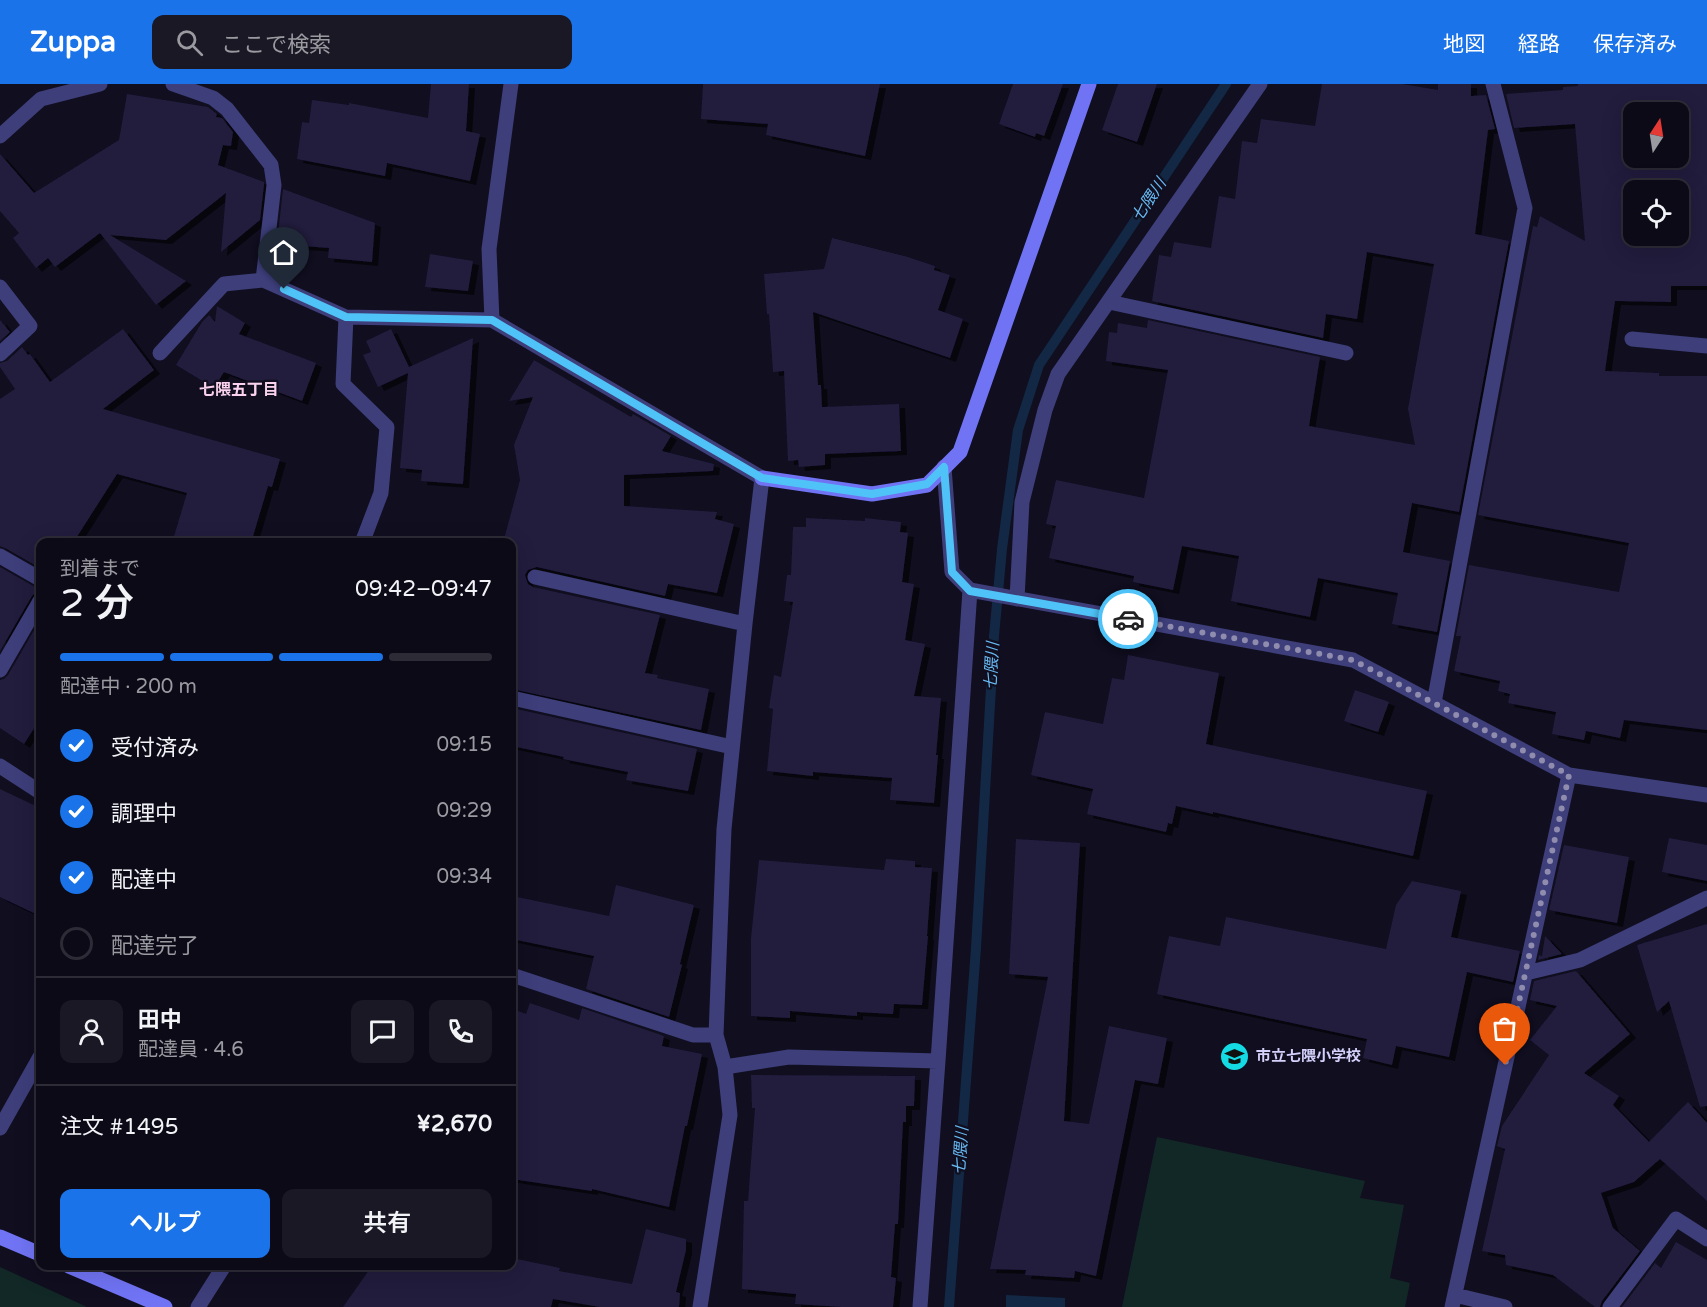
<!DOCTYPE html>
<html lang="ja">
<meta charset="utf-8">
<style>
:root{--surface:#0c0a17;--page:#1a1824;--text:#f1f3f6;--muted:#9a9aa1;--line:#2c2b36;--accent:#1a73e8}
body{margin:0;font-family:"Varela Round","Noto Sans JP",sans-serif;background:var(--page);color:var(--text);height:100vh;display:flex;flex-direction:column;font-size:22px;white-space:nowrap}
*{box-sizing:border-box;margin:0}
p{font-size:20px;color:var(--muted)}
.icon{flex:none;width:33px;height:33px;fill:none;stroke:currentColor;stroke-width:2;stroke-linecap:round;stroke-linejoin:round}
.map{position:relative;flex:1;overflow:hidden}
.sheet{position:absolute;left:36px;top:454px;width:480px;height:732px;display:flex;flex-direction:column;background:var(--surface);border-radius:12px;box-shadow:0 6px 24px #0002,0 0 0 2px var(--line)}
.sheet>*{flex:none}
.needle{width:39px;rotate:12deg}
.fabs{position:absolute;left:1623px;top:18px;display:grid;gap:12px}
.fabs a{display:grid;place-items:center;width:66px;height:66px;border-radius:12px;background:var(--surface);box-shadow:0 6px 24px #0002,0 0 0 2px var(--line);font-size:30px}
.pin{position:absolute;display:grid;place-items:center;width:51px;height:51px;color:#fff;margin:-62px -26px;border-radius:50% 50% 50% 0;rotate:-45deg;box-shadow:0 0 6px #0007}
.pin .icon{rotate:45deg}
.courier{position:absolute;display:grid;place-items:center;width:60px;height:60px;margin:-30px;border:4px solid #4fc3f7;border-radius:50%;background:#fff;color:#222;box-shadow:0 2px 8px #0007}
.head em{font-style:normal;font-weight:600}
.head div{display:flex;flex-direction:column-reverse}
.head{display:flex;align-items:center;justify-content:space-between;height:102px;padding:0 24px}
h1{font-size:39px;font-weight:600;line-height:45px}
.bar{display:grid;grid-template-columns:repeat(4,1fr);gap:9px 6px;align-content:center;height:72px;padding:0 24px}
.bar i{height:8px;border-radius:4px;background:var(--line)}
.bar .active{background:var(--accent)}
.bar p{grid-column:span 4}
.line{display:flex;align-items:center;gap:15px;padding:0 24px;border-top:2px solid var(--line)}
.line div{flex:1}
.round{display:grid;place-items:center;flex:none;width:63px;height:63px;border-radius:12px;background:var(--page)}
ol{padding:0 24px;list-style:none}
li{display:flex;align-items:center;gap:18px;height:66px}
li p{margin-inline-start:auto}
li .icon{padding:6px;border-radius:50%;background:var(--accent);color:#fff;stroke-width:4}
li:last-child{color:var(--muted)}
li i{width:33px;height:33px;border:3px solid var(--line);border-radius:50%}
.primary-button{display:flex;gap:12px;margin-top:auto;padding:12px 24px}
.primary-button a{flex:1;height:69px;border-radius:12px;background:var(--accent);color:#fff;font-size:24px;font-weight:600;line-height:69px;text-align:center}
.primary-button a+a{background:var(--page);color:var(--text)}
header{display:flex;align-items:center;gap:36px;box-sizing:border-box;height:84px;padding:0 30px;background:var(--accent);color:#fff}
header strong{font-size:28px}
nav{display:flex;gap:33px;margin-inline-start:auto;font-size:21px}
.search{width:420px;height:54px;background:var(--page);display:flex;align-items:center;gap:15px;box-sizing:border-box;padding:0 21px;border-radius:12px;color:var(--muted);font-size:22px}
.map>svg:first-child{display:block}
.green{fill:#122826}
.water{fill:#122844}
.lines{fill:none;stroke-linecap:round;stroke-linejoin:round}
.stream{stroke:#122844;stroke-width:10}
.building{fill:#211c3e;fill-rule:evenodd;filter:url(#shadow)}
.street{stroke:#3d3e7a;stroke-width:15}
.secondary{stroke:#7073f3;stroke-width:15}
.done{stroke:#8f8cae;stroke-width:6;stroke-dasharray:0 10.8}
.route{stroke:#4fc3f7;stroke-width:8}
.labels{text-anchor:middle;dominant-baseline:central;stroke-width:4.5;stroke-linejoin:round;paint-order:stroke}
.poi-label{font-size:15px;font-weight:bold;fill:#d3d0fb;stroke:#100e1f;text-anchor:start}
.water-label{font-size:16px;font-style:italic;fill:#67b9f2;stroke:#100e1f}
.neighbourhood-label{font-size:16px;font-weight:bold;fill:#fbd2ee;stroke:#100e1f}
</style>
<header>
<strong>Zuppa</strong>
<div class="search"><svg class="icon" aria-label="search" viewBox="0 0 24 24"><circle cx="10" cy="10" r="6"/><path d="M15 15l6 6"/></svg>ここで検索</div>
<nav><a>地図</a><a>経路</a><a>保存済み</a></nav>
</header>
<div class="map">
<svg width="1707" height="1223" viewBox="0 0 1707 1223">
<defs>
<filter id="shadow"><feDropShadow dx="6" dy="4" stdDeviation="0" flood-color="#0009"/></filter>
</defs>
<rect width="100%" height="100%" fill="#100e1f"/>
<!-- green -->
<path class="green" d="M 1157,1053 L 1365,1097 L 1360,1114 L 1404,1121 L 1390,1194 L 1410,1199 L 1405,1223 L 1122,1223 Z
M 0,1183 L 87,1223 L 0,1223 Z"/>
<!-- water -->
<path class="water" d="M 1006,1211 L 1065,1214 L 1065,1223 L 1006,1223 Z"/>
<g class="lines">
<!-- stream -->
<path class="stream" d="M 949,1223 L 976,864 L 994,552 L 1002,465 L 1018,346 L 1039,281 L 1226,0"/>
</g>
<!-- building -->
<path class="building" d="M 431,0 L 469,0 L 466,47 L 480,50 L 470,97 L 387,79 L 385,92 L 297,75 L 302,38 L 309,39 L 312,16 L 349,21 L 349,19 L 428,34 Z
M 703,0 L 880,0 L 865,72 L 766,51 L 768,40 L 701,35 Z
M 1013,0 L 1063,0 L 1044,52 L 1036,49 L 1035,53 L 999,40 Z
M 1118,0 L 1157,0 L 1137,58 L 1102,46 Z
M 1322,0 L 1402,0 L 1438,6 L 1438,0 L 1471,0 L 1471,12 L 1486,11 L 1495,45 L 1488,46 L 1475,150 L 1509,157 L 1459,428 L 1412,419 L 1403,468 L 1450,477 L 1437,548 L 1392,540 L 1398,509 L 1318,494 L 1310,533 L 1231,517 L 1239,472 L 1182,462 L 1173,506 L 1133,498 L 1134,492 L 1049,474 L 1056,442 L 1046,440 L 1056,396 L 1144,414 L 1168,286 L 1106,277 L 1109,248 L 1117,249 L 1118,239 L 1147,244 L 1148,236 L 1320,273 L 1309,342 L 1415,361 L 1408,325 L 1434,180 L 1367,168 L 1357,235 L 1326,230 L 1323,254 L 1152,217 L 1159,171 L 1171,173 L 1174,158 L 1211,164 L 1219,112 L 1235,115 L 1242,57 L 1257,59 L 1261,35 L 1315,42 Z
M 1578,0 L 1707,0 L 1707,202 L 1671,202 L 1671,218 L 1615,217 L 1605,287 L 1659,289 L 1659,292 L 1707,292 L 1707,646 L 1624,636 L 1620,654 L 1586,647 L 1584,656 L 1552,650 L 1556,628 L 1508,619 L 1510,610 L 1498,607 L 1500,597 L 1454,587 L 1461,552 L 1456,552 L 1469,481 L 1619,508 L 1629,459 L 1478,431 L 1533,142 L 1537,143 L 1540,132 L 1585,157 L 1575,40 L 1514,44 L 1506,10 L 1563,6 L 1563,3 L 1578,2 ZM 1634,28 L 1678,28 L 1678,74 L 1634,74 ZM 1634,106 L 1678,106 L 1678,152 L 1634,152 Z
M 127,10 L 208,23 L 217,30 L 216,33 L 222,34 L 233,48 L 231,62 L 223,61 L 218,81 L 264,98 L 264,101 L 260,136 L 221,168 L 226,109 L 166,156 L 110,151 L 186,197 L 156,221 L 100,149 L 55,183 L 48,174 L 36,184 L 13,154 L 19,149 L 0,127 L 0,70 L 34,109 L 119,56 Z
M 283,105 L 375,139 L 372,178 L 328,174 L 329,164 L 277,160 Z
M 832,154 L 908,173 L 935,182 L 934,186 L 950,191 L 938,226 L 963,235 L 950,274 L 813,228 L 818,301 L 821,301 L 822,323 L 899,320 L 901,367 L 825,370 L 825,381 L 799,383 L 798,376 L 788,377 L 784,287 L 773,288 L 769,230 L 767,230 L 764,190 L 824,185 Z
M 430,170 L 473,177 L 468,207 L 425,203 Z
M 217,222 L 245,239 L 239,250 L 316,279 L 302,317 L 224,288 L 214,304 L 176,281 L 202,238 L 209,231 L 215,238 Z
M 0,236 L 10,248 L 0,257 Z
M 123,245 L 154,286 L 103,325 L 280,375 L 272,403 L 268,402 L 251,459 L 172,459 L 187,409 L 117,390 L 73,459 L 40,459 L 40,484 L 5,464 L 0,462 L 0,315 L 15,305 L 0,283 L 0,279 L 7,277 L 22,263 L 28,271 L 30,270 L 50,298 Z
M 391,245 L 409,283 L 473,254 L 463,400 L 421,397 L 422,386 L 400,384 L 408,289 L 378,303 L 363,271 L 371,268 L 366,257 Z
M 534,276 L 631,333 L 633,330 L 671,352 L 662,367 L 714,380 L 713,387 L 624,391 L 624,422 L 717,428 L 715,435 L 734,440 L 717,509 L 668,500 L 665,512 L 537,483 L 528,486 L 525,491 L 528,500 L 533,503 L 660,531 L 645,589 L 658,591 L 657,594 L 709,605 L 701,646 L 512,605 L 512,459 L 503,459 L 520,396 L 514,361 L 533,313 L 509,317 Z
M 806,434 L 865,437 L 865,434 L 901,438 L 900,448 L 908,449 L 902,498 L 914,500 L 905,556 L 925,560 L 914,612 L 941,614 L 936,671 L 938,671 L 934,719 L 890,716 L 892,694 L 813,688 L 813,692 L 767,687 L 773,625 L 769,624 L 774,591 L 781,593 L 793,518 L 784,517 L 787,491 L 791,491 L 793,443 L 806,443 Z
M 0,483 L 35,503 L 40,505 L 40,507 L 36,508 L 32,512 L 0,567 Z
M 40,536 L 40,635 L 24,660 L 0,644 L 0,596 L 4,595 L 8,591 Z
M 1128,571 L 1219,589 L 1206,660 L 1427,707 L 1413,772 L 1213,728 L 1213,730 L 1176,722 L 1172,740 L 1168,739 L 1166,748 L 1087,730 L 1093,705 L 1031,691 L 1045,628 L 1103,640 L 1112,594 L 1124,596 Z
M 1355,606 L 1389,618 L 1378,648 L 1344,637 Z
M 512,624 L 697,665 L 688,707 L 626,696 L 628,688 L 563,675 L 564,673 L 512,662 Z
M 0,705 L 40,724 L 40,832 L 0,813 Z
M 1669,754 L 1707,761 L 1707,797 L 1662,788 Z
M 1016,755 L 1080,759 L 1064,1037 L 1089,1040 L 1109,942 L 1167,954 L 1158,1000 L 1135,996 L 1096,1192 L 1075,1187 L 1074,1194 L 1025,1191 L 1026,1186 L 990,1185 L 1048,893 L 1009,890 Z
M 1564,761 L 1629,773 L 1617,839 L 1549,826 Z
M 886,775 L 915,777 L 915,783 L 932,784 L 927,852 L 928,852 L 922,921 L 894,920 L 893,930 L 857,928 L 857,932 L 790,927 L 790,934 L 751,932 L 751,854 L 759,776 L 884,786 Z
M 1412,797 L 1461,807 L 1451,853 L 1520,867 L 1513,898 L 1467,888 L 1449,973 L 1396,962 L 1392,981 L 1363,974 L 1367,955 L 1157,910 L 1169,852 L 1220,862 L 1226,833 L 1386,865 L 1396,821 Z
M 616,801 L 694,821 L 680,880 L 682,881 L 669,933 L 586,905 L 594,872 L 512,855 L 512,812 L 609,832 Z
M 1707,840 L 1707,1022 L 1700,1023 L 1669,917 L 1657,928 L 1637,861 Z
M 1545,852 L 1562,870 L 1538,876 L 1539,871 L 1542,872 Z
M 1576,887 L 1630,950 L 1584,989 L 1619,1012 L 1613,1021 L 1649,1058 L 1688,1018 L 1707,1039 L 1707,1117 L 1660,1075 L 1634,1098 L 1601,1109 L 1613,1144 L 1640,1167 L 1602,1217 L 1600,1223 L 1595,1223 L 1553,1191 L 1506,1181 L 1505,1171 L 1482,1167 L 1505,1065 L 1497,1062 L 1502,1042 L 1549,971 L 1530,956 L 1557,922 L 1530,916 L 1534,897 Z
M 530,919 L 579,936 L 582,924 L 664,952 L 662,962 L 702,970 L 687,1042 L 685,1042 L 669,1123 L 592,1105 L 592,1107 L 512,1095 L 512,925 L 526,930 Z
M 751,991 L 915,992 L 914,1022 L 906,1022 L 906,1038 L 903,1038 L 898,1140 L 895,1140 L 891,1193 L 896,1194 L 893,1223 L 842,1223 L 795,1220 L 796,1210 L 742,1205 L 744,1117 L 748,1117 L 755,1024 L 752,1024 Z
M 646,1145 L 686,1155 L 686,1166 L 676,1208 L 680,1209 L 679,1223 L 600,1223 L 553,1215 L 551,1223 L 343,1223 L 372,1182 L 512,1182 L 512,1174 L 560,1184 L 559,1187 L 632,1200 Z
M 1676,1158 L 1707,1176 L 1707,1223 L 1622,1223 L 1655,1179 L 1661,1184 Z"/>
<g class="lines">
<!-- street -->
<path class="street" d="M 173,0 L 213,14 L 227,25 L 271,81 L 274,101 L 263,196 L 346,233 L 492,236 L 762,394 L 745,540 L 724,745 L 716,951 L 725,983 L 730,1031 L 700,1223
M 0,52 L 41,15 L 100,0
M 0,203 L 30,242 L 0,270
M 1109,218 L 1346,269
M 346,233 L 343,300 L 387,343 L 381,409 L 362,459
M 492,236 L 489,165 L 511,0
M 1632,255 L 1707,262
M 160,269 L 224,200 L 263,196
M 944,383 L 952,488 L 970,506 L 1353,576 L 1569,691 L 1707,711
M 0,472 L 40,495
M 535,493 L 745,540
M 1017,515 L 1022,418 L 1045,326 L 1058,290 L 1260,0
M 0,586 L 40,517
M 512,614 L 732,663
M 1434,619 L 1525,124 L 1493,0
M 0,682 L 40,708
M 1526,889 L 1580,876 L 1707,814
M 512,891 L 693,951 L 716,951
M 725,983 L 789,973 L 938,977 L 970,506
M 0,1044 L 40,973
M 1455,1211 L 1505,1223
M 198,1223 L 224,1182
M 920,1223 L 938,977
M 1452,1223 L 1569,691
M 1610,1223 L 1676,1135 L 1707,1155"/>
<!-- secondary -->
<path class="secondary" d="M 762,394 L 872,410 L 927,401 L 960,368 L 1089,0
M 0,1153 L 40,1170
M 69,1182 L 165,1223"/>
</g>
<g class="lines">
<!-- done -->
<path class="done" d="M 1128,535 L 1353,576 L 1569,691 L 1505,981"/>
<!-- route -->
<path class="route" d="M 284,205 L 346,233 L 492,236 L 762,394 L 872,410 L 927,400 L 944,383 L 952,488 L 970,507 L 1128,535"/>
</g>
<!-- icons -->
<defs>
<symbol id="school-disc" viewBox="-11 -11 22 22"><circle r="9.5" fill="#14dae4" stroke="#100e1f"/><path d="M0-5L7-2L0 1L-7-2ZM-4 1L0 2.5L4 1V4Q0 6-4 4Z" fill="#111"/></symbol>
</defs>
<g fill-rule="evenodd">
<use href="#school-disc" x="1218" y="956" width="33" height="33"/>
</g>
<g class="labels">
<!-- poi labels -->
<g class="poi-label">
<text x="1256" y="972">市立七隈小学校</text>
</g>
<!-- water labels -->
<g class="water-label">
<text transform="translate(1149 116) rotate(-56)">七隈川</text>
<text transform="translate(992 582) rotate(-87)">七隈川</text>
<text transform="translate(961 1067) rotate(-86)">七隈川</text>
</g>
<!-- neighbourhood labels -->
<g class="neighbourhood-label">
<text x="239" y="306">七隈五丁目</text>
</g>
</g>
</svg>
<div class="fabs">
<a><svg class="needle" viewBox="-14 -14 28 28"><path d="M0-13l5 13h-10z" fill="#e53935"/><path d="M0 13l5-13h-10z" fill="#9a9aa1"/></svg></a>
<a><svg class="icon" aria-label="locate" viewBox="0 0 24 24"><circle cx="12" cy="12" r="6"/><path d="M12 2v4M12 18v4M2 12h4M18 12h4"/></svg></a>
</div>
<div class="pin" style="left:1505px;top:981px;background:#ea580c"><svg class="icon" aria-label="bag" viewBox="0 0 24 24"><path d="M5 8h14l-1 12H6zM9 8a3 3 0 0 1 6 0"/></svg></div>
<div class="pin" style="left:284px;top:205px;background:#1f2937"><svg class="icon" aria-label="home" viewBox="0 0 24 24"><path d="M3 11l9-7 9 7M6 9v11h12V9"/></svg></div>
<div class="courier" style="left:1128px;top:535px"><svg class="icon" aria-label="car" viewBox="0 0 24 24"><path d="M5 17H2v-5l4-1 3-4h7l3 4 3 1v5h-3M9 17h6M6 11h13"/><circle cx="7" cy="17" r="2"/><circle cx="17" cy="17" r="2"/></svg></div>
<section class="sheet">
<div class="head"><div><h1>2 分</h1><p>到着まで</p></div><em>09:42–09:47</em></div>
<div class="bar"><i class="active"></i><i class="active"></i><i class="active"></i><i></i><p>配達中 · 200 m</p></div>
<ol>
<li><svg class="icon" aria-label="check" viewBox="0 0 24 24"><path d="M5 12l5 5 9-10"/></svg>受付済み<p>09:15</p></li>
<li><svg class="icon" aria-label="check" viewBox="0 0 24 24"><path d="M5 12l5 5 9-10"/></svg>調理中<p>09:29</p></li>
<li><svg class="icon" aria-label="check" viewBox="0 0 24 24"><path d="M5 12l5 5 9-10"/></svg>配達中<p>09:34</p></li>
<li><i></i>配達完了</li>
</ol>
<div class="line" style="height:108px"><a class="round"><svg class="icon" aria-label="person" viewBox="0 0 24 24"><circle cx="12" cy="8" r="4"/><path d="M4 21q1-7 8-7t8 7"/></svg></a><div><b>田中</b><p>配達員 · 4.6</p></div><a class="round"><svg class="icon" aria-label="chat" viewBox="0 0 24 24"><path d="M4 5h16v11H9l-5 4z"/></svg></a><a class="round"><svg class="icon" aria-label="phone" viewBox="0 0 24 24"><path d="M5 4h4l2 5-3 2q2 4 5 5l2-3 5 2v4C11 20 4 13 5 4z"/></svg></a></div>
<div class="line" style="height:78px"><div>注文 #1495</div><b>¥2,670</b></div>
<div class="primary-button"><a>ヘルプ</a><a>共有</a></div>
</section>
</div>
